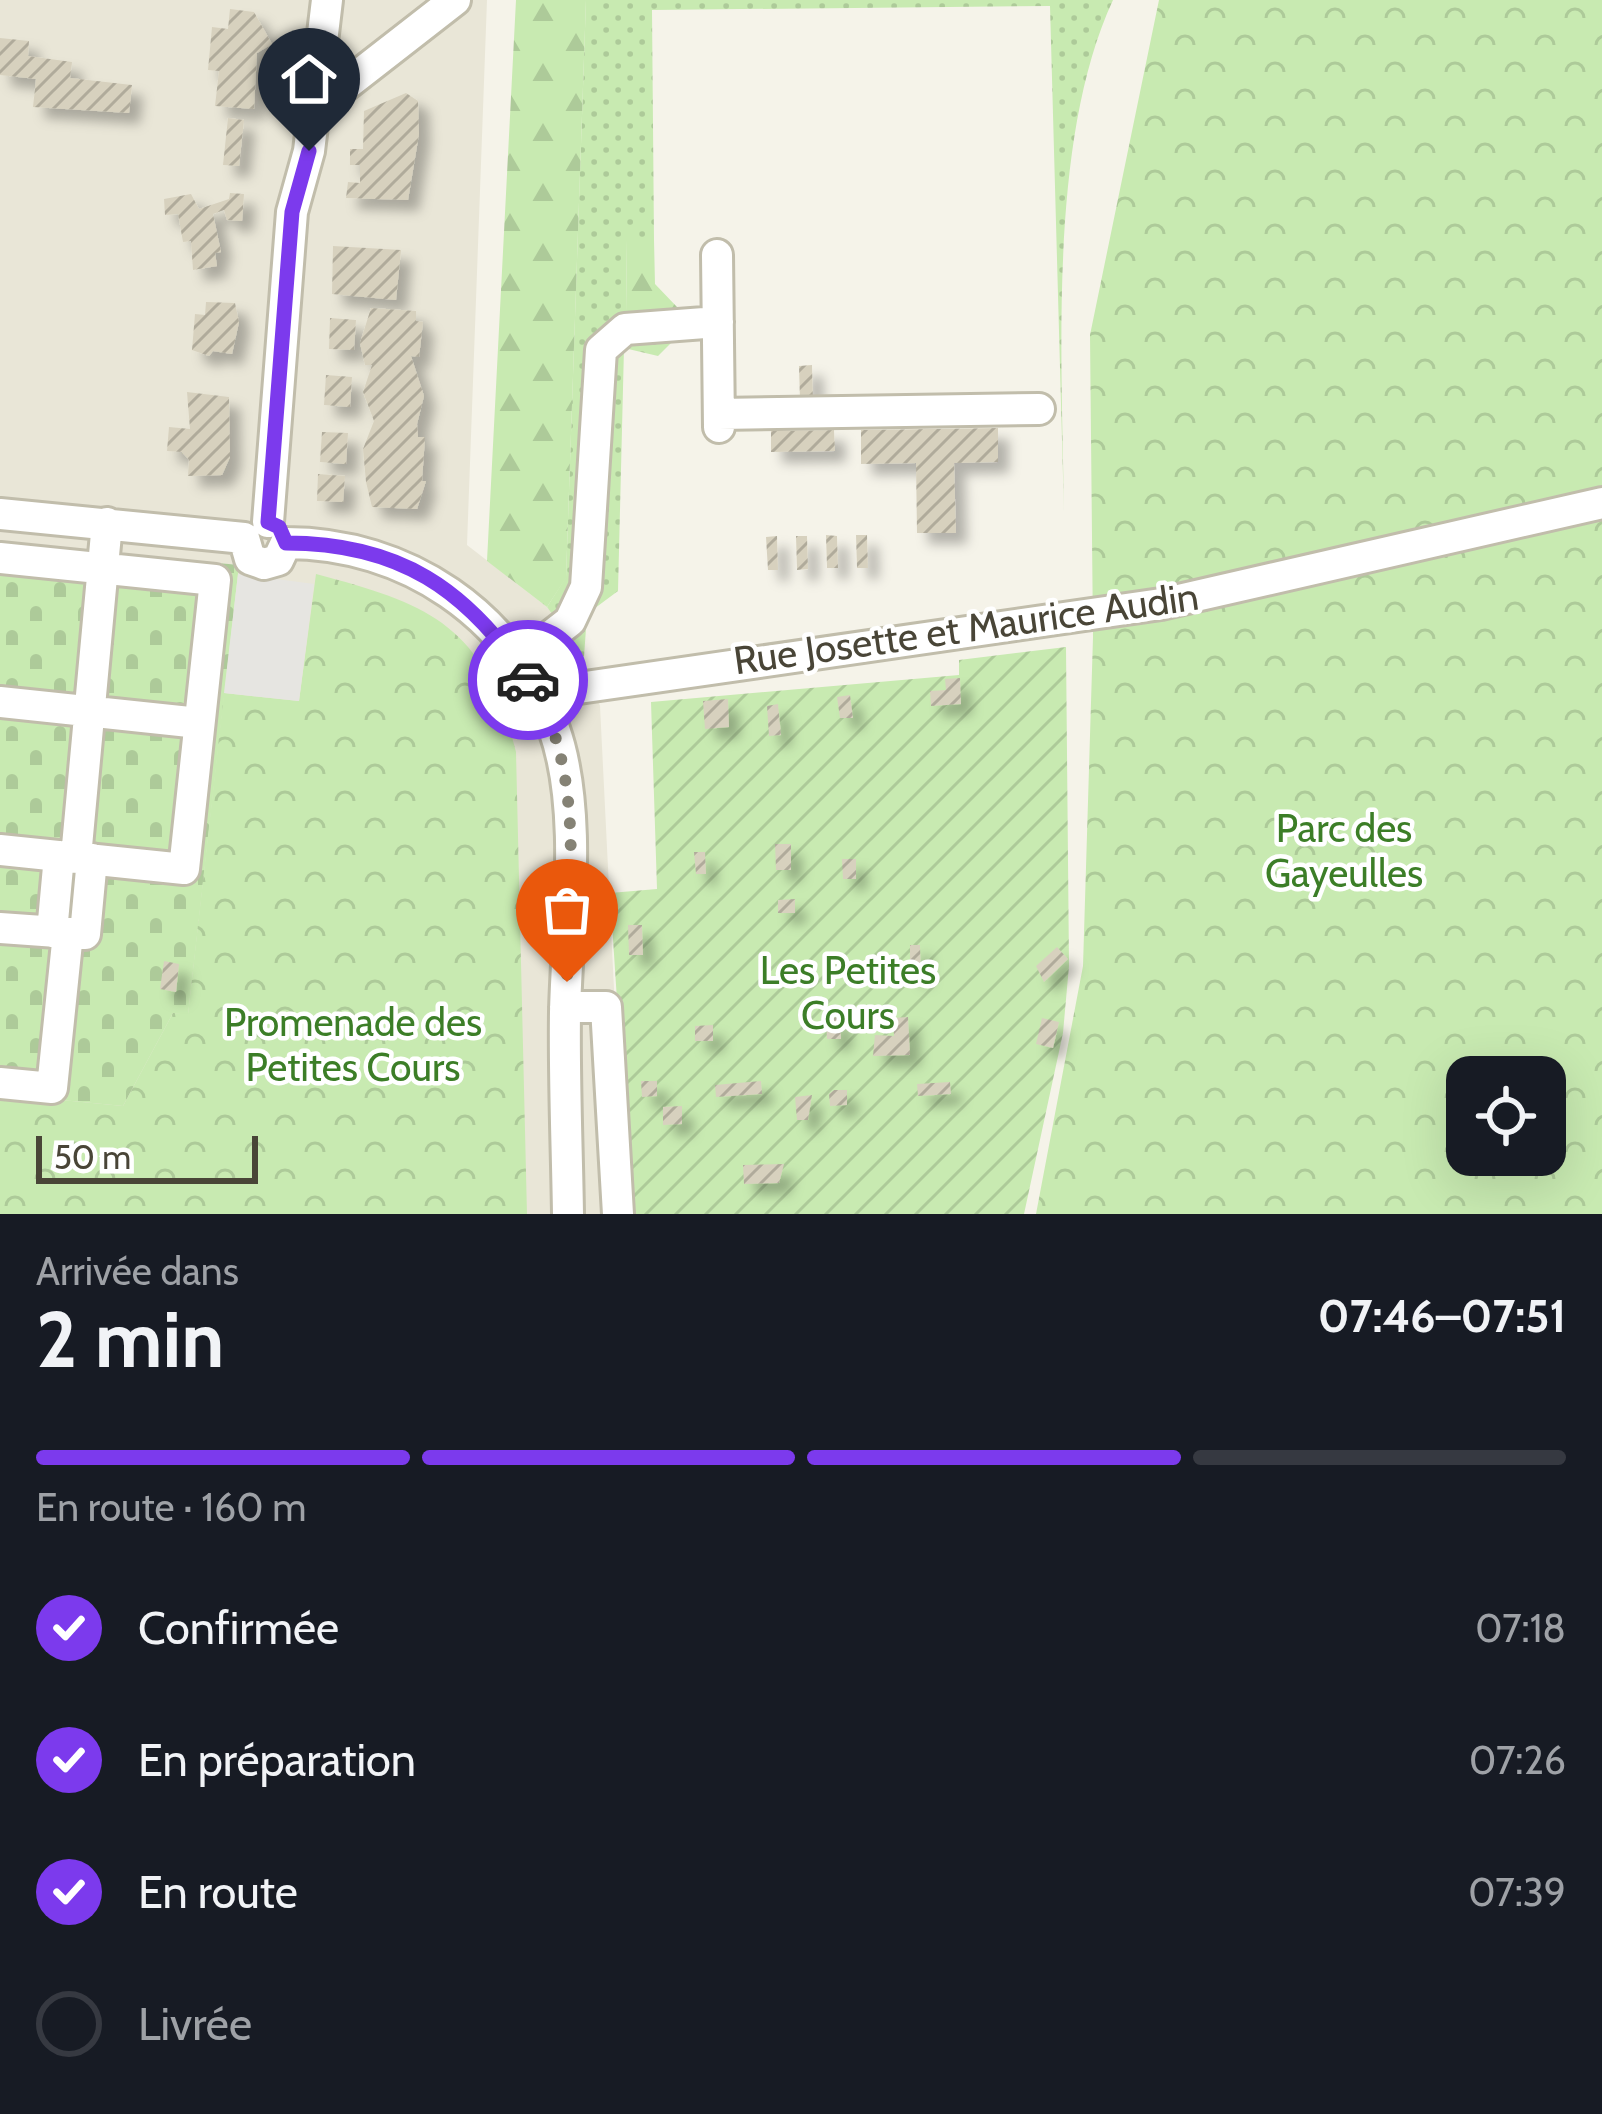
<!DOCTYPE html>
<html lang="fr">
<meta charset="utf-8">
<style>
:root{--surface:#171b24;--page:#242831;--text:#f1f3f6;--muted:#9ea1a6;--line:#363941;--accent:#7c3aed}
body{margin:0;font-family:Cabin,sans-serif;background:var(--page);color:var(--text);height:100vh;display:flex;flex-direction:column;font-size:45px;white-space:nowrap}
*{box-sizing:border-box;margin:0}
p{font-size:39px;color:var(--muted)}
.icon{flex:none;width:66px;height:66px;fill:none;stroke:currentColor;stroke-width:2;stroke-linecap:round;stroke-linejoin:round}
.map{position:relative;height:1214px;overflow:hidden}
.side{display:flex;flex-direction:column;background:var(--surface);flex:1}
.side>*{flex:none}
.buttons{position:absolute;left:1446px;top:1056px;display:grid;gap:24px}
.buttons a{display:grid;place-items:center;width:120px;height:120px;border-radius:24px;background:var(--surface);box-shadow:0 12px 48px #0002;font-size:60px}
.scale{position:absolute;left:36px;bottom:30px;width:222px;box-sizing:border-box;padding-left:12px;border:6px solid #494537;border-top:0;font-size:33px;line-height:42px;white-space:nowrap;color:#494537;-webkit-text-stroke:9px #fff;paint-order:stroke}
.pin{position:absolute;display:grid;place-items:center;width:102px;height:102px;color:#fff;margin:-123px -51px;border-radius:50% 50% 50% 0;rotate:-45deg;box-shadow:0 0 12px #0007}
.pin .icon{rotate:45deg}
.courier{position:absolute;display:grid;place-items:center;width:120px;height:120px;margin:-60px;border:9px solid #7c3aed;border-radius:50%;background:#fff;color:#222;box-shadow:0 3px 15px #0007}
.head em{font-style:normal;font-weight:700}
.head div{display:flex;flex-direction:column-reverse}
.head{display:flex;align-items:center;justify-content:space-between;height:204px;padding:0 36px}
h1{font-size:78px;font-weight:700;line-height:90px}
.bar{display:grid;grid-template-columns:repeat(4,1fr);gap:18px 12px;align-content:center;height:144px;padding:0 36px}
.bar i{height:15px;border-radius:9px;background:var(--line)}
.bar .on{background:var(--accent)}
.bar p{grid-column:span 4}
ol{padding:0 36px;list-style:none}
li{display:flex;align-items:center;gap:36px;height:132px}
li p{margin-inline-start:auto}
li .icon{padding:12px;border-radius:50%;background:var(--accent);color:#fff;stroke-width:4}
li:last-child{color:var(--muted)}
li i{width:66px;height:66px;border:6px solid var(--line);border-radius:50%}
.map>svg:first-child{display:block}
.residential{fill:#e9e6d7}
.grass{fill:url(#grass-dots)}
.forest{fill:url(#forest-firs)}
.cemetery{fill:url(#cemetery-stones)}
.park{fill:url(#park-crowns);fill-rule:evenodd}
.garden{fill:url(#garden-furrows)}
.parking{fill:#e6e5e1}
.building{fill:url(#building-hatch);filter:url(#shadow)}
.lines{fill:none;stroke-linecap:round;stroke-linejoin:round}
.minor-casing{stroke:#c1bdab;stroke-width:36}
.minor{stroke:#fff;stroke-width:30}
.done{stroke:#858275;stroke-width:12;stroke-dasharray:0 21.6}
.route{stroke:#7c3aed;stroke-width:15}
.labels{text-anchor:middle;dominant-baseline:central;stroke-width:9;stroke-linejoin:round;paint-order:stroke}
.street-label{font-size:39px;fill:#494537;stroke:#fff}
.park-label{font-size:39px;fill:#3c7e27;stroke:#fff}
</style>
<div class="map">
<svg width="1602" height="1214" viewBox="0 0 1602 1214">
<defs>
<pattern id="grass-dots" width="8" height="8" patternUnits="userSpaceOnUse" patternTransform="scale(3)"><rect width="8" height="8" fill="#c8eab1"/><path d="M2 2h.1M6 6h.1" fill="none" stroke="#adca99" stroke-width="1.8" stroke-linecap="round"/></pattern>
<pattern id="forest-firs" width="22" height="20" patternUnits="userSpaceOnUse" patternTransform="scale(3)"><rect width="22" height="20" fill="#c8eab1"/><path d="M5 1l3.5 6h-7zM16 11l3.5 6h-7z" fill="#adca99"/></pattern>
<pattern id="cemetery-stones" width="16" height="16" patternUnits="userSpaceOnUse" patternTransform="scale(3)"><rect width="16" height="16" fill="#c8eab1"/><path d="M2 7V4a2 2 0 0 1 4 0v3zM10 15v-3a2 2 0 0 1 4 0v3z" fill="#adca99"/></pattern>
<pattern id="park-crowns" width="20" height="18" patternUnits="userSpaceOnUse" patternTransform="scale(3)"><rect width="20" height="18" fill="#c8eab1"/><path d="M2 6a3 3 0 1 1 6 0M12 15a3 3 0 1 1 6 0" fill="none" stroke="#adca99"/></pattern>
<pattern id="garden-furrows" width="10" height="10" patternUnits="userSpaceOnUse" patternTransform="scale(3)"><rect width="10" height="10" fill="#c8eab1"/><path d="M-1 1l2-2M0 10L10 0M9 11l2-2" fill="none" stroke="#adca99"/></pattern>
<pattern id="building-hatch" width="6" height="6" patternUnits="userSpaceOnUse" patternTransform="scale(3)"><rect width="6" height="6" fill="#d7d1be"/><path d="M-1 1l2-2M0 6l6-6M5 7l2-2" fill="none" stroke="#b0ab9b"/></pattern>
<filter id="shadow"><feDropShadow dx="11" dy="11" stdDeviation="6" flood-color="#0004"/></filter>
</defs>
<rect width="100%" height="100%" fill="#f5f3e9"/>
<!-- residential -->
<path class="residential" d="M 0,0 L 487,0 L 467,545 L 547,607 L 574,638 L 600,706 L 618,1070 L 631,1214 L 0,1214 L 238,565 L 0,542 Z"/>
<!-- grass -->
<path class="grass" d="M 586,0 L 1113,0 C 1048,140 1062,359 1064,512 L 1050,6 L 652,10 L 654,240 L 627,240 L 626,312 L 664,314 L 677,307 L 678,336 L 658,356 L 624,348 L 618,591 L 587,614 L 584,657 L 547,607 L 566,577 Z"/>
<!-- forest -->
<path class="forest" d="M 516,0 L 586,0 L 566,578 L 547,607 L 487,561 Z
M 627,239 L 654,240 L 655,284 L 677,307 L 664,314 L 626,313 Z"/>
<!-- cemetery -->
<path class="cemetery" d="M 0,542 L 239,565 L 188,1015 L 173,1013 L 123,1106 L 0,1094 Z"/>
<!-- park -->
<path class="park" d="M 1159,0 L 1602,0 L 1602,1214 L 1036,1214 L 1083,966 L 1093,637 L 1090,335 ZM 1467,1077 L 1545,1077 L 1545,1155 L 1467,1155 Z
M 316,574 C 434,605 484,627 516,752 L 527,1214 L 0,1214 L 0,1094 L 123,1106 L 173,1013 L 188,1014 L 224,693 L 299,701 Z"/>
<!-- garden -->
<path class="garden" d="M 1066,647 L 1069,966 L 1063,1033 L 1024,1214 L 631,1214 L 610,893 L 657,889 L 651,702 L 959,675 L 959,660 Z"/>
<!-- parking -->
<path class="parking" d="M 238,574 L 314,584 L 299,701 L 224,693 Z"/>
<!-- building -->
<path class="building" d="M 230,9 L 254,12 L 272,44 L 257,53 L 254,109 L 215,106 L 219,71 L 208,70 L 212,27 L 228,29 Z
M 0,38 L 29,41 L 28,56 L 72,62 L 70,78 L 132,85 L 129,113 L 33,107 L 36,79 L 0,75 Z
M 406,93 L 418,101 L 419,134 L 408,200 L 346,198 L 348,182 L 360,183 L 360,165 L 350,165 L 350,149 L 363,149 L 364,111 Z
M 228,118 L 244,120 L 239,166 L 223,165 Z
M 230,193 L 244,194 L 242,221 L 227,220 L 224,210 L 213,214 L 221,252 L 215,253 L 217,266 L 193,270 L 191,241 L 183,242 L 178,214 L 165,215 L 164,199 L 191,194 L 199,209 L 229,199 Z
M 333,246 L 401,250 L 396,300 L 332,294 Z
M 206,302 L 235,303 L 239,322 L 232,354 L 213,351 L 209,356 L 192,350 L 195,314 L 205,315 Z
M 371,308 L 416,311 L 416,321 L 423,322 L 419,357 L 411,356 L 424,396 L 417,424 L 418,437 L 425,437 L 422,481 L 426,481 L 417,509 L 372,507 L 366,482 L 363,449 L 374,421 L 363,392 L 372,365 L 365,365 L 360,343 Z
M 330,318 L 356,320 L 354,350 L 329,349 Z
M 812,365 L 813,401 L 800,401 L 799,366 Z
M 326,375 L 352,377 L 350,407 L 324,405 Z
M 187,392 L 229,397 L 230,457 L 222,475 L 188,476 L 189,460 L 182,452 L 167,451 L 169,427 L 190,429 Z
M 998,428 L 998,462 L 954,463 L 956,533 L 917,533 L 916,463 L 861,464 L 861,430 Z
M 834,430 L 835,451 L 771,452 L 771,431 Z
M 322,432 L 348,433 L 346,464 L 320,462 Z
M 318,474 L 345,476 L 343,502 L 317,501 Z
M 826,535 L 837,536 L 838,568 L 827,568 Z
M 856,535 L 867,535 L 868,568 L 857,568 Z
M 777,536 L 778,570 L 768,570 L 766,537 Z
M 796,536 L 807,536 L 808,569 L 797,570 Z
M 960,678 L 961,704 L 931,706 L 930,691 L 946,690 L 945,679 Z
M 850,695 L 853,718 L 840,718 L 837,697 Z
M 728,699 L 729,727 L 705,729 L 703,701 Z
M 778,704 L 781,735 L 769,736 L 767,706 Z
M 775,844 L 791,844 L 791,870 L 776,870 Z
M 694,852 L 705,852 L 706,874 L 696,874 Z
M 842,859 L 856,859 L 856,879 L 843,879 Z
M 795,899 L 795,913 L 778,913 L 778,900 Z
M 628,925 L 642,925 L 643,955 L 629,955 Z
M 910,945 L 920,945 L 921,974 L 910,975 Z
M 1057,947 L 1068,959 L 1044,982 L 1036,966 Z
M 164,961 L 179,964 L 176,992 L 160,989 Z
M 840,1017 L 841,1039 L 827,1039 L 826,1018 Z
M 908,1017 L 910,1055 L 873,1056 L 875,1035 L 894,1036 L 893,1018 Z
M 1042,1018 L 1059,1022 L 1053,1048 L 1036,1044 Z
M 713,1025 L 713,1041 L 695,1041 L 695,1026 Z
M 641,1081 L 657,1081 L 657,1096 L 642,1097 Z
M 761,1081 L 762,1094 L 716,1097 L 715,1085 Z
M 950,1082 L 951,1094 L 918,1096 L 917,1084 Z
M 834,1090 L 847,1090 L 847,1105 L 830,1106 L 829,1094 Z
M 812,1095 L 808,1120 L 797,1120 L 795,1097 Z
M 682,1106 L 682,1124 L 663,1125 L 663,1107 Z
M 784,1164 L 779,1183 L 744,1184 L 743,1165 Z"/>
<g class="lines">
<defs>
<path id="minor" d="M 315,109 L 455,0
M 717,255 L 719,427
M 719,414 L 1039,409
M 0,514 L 244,538
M 268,522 L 292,212 L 309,151 L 327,0
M 244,538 L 250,559 L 264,564 L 278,560 L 286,543
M 286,543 C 406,543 512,614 554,729 C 583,810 567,926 565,1012 C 564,1079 567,1147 568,1214
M 0,558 L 215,580 L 184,869 L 0,850
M 516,663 L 570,621 L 586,587 L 601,350 L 625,329 L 718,322
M 537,694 L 1161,604 L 1602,503
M 0,702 L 199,723
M 76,857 L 107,523
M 0,928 L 85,934 L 92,859
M 52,932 L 59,856
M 565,1007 L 606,1007 L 618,1214
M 0,1083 L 52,1088 L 68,933"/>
</defs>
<!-- minor casing -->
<use href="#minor" class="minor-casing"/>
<!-- minor -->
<use href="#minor" class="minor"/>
</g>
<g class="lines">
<!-- done -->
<path class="done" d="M 528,680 C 586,765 569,884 567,982"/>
<!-- route -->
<path class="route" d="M 309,151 L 292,212 L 268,522 L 279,527 L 286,543 C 399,543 467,589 528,680"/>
</g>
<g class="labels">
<!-- street labels -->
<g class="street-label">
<text transform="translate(966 628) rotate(-8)">Rue Josette et Maurice Audin</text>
</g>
<!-- park labels -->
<g class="park-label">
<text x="1344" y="828">Parc des<tspan x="1344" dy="45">Gayeulles</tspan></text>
<text x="848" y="970">Les Petites<tspan x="848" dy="45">Cours</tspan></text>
<text x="353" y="1022">Promenade des<tspan x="353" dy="45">Petites Cours</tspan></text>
</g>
</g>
</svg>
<div class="buttons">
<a><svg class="icon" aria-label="locate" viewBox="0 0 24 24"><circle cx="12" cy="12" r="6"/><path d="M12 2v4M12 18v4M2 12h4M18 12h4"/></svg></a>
</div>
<div class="scale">50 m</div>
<div class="pin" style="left:567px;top:982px;background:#ea580c"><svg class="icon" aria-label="bag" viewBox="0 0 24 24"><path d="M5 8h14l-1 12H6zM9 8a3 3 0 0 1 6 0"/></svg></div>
<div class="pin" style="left:309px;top:151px;background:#1f2937"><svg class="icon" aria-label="home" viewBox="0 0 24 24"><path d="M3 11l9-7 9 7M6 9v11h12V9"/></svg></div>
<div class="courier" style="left:528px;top:680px"><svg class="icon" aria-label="car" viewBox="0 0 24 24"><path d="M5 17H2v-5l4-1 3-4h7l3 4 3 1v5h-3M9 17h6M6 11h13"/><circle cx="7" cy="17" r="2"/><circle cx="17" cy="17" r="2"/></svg></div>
</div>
<section class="side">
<div class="head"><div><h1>2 min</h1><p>Arrivée dans</p></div><em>07:46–07:51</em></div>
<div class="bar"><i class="on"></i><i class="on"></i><i class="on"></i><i></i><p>En route · 160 m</p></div>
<ol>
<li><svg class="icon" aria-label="check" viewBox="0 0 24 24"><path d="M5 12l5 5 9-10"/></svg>Confirmée<p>07:18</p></li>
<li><svg class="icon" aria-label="check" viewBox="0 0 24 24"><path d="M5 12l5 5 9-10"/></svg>En préparation<p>07:26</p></li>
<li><svg class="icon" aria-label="check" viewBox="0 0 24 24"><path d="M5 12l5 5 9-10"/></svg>En route<p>07:39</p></li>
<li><i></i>Livrée</li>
</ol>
</section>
